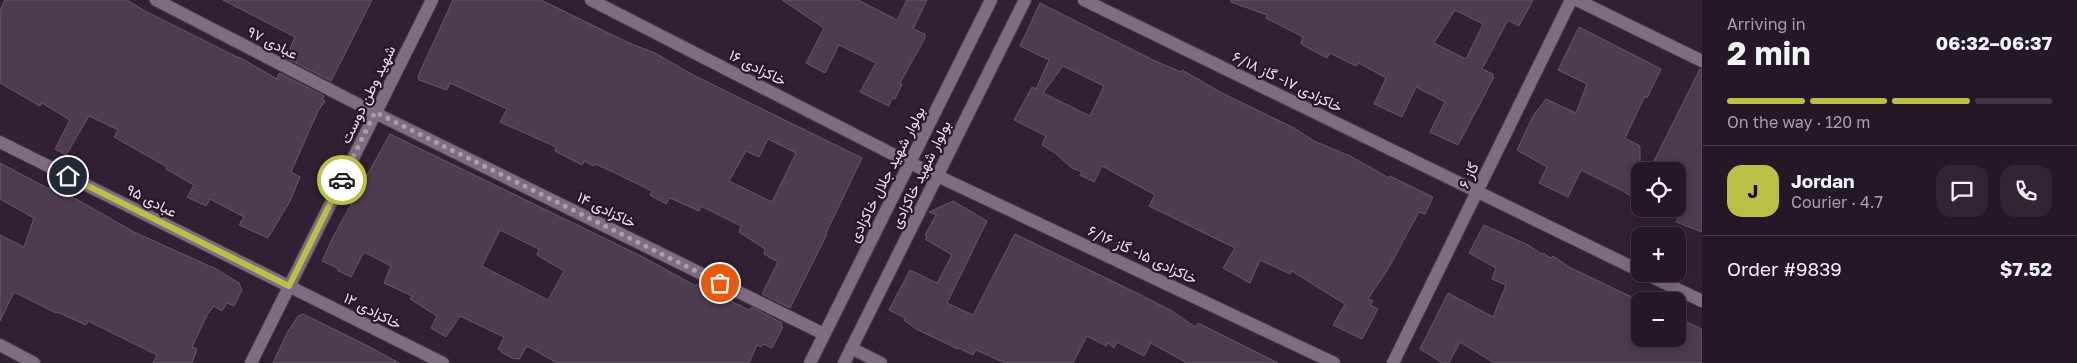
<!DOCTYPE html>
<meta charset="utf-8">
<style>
:root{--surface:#251826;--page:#312532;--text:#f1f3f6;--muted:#a3a0a7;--line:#423743;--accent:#bac046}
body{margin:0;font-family:"Golos Text",Vazirmatn,sans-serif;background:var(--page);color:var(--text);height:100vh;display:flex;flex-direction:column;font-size:19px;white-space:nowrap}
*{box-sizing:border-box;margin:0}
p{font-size:16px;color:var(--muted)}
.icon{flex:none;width:28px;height:28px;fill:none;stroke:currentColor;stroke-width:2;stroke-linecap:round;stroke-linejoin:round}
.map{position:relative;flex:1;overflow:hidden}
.panel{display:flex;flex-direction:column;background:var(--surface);width:375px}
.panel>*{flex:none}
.fabs{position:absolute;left:1631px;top:162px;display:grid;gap:10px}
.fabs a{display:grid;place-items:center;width:55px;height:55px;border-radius:10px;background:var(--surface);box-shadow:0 2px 12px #0003,0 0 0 1px var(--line);font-size:25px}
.pin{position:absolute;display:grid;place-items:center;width:42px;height:42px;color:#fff;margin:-21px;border:2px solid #fff;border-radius:50%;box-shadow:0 1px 5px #0007}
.courier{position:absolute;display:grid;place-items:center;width:50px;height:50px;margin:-25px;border:4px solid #bac046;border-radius:50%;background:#fff;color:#222;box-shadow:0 1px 6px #0007}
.head em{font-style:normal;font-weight:700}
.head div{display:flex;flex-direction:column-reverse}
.head{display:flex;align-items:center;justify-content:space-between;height:85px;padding:0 25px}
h1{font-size:32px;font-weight:700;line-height:38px}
.bar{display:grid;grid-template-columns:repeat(4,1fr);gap:8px 5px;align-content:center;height:60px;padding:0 25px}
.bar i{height:6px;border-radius:4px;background:var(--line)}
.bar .active{background:var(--accent)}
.bar p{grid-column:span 4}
.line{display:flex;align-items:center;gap:12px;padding:0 25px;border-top:1px solid var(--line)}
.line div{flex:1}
.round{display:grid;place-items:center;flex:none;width:52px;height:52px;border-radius:15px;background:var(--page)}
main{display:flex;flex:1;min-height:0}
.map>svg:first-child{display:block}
.building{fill:#4d3b50;stroke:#69566c;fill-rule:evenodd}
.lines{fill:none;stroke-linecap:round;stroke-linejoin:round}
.street-casing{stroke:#4b3d4d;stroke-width:14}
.secondary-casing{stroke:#4b3d4d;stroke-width:14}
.street{stroke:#7f6b82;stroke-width:12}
.secondary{stroke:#7f6b82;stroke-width:12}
.done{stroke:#ab9dac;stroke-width:5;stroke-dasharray:0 9}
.route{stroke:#bac046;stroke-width:6}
.labels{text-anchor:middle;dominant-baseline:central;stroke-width:4.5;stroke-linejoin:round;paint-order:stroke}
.street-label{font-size:15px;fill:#ece0ed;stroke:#271629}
</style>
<main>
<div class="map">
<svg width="1702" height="363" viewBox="0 0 1702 363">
<rect width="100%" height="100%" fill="#312033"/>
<!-- building -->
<path class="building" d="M 5,0 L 127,0 L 145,11 L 239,58 L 239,57 L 277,79 L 279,73 L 324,96 L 322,100 L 325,101 L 318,111 L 291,172 L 300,177 L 290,201 L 268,238 L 239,225 L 244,217 L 210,199 L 206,206 L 187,197 L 194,185 L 166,169 L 167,167 L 114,137 L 118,130 L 89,116 L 66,155 L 55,149 L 70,120 L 42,103 L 40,106 L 0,83 L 0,11 Z
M 223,0 L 372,0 L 331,81 L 286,58 L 295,37 Z
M 453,0 L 541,0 L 629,43 L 655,53 L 695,76 L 862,158 L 826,233 L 827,234 L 790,308 L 762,294 L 778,262 L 764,254 L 765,249 L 739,232 L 741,226 L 701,206 L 699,211 L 670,198 L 666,204 L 650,195 L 652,191 L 613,172 L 595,164 L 594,166 L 584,161 L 582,165 L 555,151 L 556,147 L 500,122 L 507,109 L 450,83 L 447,90 L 419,80 L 418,76 ZM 768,139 L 796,153 L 772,202 L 729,181 L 746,151 L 759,157 Z
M 782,0 L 858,0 L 897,20 L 907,0 L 927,0 L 913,29 L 925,34 L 925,38 L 900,83 L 902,84 L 895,99 L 892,98 L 889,106 L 860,92 L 876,63 L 839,45 L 825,73 L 806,63 L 824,28 Z
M 1231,0 L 1533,0 L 1519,26 L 1508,20 L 1482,69 L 1493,74 L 1492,77 L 1494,77 L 1458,145 L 1430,132 L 1445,102 L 1416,87 L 1402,117 L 1374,104 L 1386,78 L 1359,63 L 1356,66 L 1330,53 L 1327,58 L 1301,44 L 1303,37 L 1266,18 L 1267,15 L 1231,2 ZM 1455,10 L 1483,24 L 1466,59 L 1434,43 Z
M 1040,3 L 1153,60 L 1181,72 L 1182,70 L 1222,93 L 1294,128 L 1314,141 L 1350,156 L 1389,178 L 1390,176 L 1433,197 L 1425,214 L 1419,212 L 1388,269 L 1368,299 L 1373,301 L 1370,305 L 1378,309 L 1362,339 L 1333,325 L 1345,304 L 1330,295 L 1292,271 L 1290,274 L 1260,260 L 1250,283 L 1223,268 L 1235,248 L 1149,206 L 1155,195 L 1102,166 L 1094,182 L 1080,175 L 1082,172 L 1072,168 L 1055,153 L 1042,145 L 1046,136 L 1014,120 L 1032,87 L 1036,89 L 1049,60 L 1020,46 ZM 1063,66 L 1104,86 L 1090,116 L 1043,93 Z
M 1579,27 L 1661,69 L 1647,98 L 1645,96 L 1625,138 L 1640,146 L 1640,202 L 1623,191 L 1581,170 L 1568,197 L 1539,183 L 1547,167 L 1517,150 L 1533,116 L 1546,99 L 1576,113 L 1587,84 L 1558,70 Z
M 1700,69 L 1702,69 L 1702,232 L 1676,222 L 1678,219 L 1678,171 L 1649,171 Z
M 390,134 L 641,256 L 696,286 L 697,284 L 749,310 L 752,307 L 782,323 L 781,326 L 783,327 L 772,348 L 763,344 L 761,347 L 757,345 L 749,363 L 557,363 L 527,346 L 519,359 L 512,358 L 501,352 L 501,350 L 498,349 L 504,337 L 460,316 L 446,337 L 431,328 L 437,316 L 410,299 L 412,296 L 384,283 L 391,266 L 364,252 L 351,277 L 337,270 L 338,268 L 322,261 L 333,237 ZM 500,230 L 539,249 L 537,255 L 564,271 L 548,300 L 482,266 Z
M 0,163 L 49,189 L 49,187 L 78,200 L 134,232 L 216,269 L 239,283 L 242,290 L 234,306 L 227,303 L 222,311 L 214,306 L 207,315 L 192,347 L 197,349 L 192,363 L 153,363 L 157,355 L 88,321 L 86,325 L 57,312 L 56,313 L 14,292 L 0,321 L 0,235 L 24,247 L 34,218 L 0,199 Z
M 953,201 L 987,221 L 947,303 L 973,315 L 1015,234 L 1141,295 L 1172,311 L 1195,327 L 1198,323 L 1278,363 L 1187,363 L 1151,343 L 1144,356 L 1117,342 L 1114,348 L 1108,343 L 1106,346 L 1087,336 L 1073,363 L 1005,363 L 976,350 L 973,355 L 959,348 L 958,349 L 916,329 L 904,320 L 905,318 L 889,310 L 910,270 L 937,283 L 952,255 L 925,239 L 927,237 L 925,235 L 936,215 L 929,212 Z
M 1484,225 L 1528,245 L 1542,254 L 1543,253 L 1551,258 L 1553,256 L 1569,267 L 1640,301 L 1640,339 L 1678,339 L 1678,318 L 1702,329 L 1702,363 L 1494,363 L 1460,342 L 1449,363 L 1443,363 L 1420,349 L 1448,293 L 1493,317 L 1506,285 L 1492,279 L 1496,268 L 1469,253 Z
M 303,314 L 368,346 L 399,363 L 273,363 L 287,333 L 298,316 Z"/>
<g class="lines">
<defs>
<path id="street" d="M 156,0 L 375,113 L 824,334
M 591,0 L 910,163 L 1334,363
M 1084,0 L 1640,271
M 1577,0 L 1702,61
M 0,142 L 443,363
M 1646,274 L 1702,301
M 0,345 L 34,363
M 851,348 L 881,363
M 251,363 L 432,0
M 1393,363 L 1571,0"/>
<path id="secondary" d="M 810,363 L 991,0
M 844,363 L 1025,0"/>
</defs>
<!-- street casing -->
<use href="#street" class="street-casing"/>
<!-- secondary casing -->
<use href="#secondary" class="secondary-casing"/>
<!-- street -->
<use href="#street" class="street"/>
<!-- secondary -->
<use href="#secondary" class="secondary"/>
</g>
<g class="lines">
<!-- done -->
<path class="done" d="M 342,180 L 375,112 L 720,283"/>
<!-- route -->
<path class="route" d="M 68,176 L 289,286 L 342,180"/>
</g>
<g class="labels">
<!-- street labels -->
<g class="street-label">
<text transform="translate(273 42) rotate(27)">عبادی ۹۷</text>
<text transform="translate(758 67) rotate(27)">خاکزادی ۱۶</text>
<text transform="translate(1288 81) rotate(26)">خاکزادی ۱۷- گاز ۶/۱۸</text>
<text transform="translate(367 94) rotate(-64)">شهید وطن دوست</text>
<text transform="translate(886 174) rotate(-63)">بولوار شهید جلال خاکزادی</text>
<text transform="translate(920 174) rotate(-64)">بولوار شهید خاکزادی</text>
<text transform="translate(1468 175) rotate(-64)">گاز ۶</text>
<text transform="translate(152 200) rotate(27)">عبادی ۹۵</text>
<text transform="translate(607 209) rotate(26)">خاکزادی ۱۴</text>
<text transform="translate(1143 254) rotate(25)">خاکزادی ۱۵- گاز ۶/۱۶</text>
<text transform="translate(373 310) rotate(27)">خاکزادی ۱۲</text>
</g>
</g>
</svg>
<div class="fabs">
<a><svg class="icon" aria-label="locate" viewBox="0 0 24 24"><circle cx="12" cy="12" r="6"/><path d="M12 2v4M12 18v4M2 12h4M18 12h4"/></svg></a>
<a>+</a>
<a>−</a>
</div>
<div class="pin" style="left:720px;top:283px;background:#ea580c"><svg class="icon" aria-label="bag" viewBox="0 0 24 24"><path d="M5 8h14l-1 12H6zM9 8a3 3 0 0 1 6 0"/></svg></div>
<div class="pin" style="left:68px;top:176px;background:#1f2937"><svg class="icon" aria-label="home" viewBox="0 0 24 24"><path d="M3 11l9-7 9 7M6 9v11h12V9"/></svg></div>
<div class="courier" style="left:342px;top:180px"><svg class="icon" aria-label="car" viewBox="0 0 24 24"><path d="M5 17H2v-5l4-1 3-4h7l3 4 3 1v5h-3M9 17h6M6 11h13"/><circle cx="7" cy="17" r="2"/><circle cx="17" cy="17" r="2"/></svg></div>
</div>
<section class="panel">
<div class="head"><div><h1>2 min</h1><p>Arriving in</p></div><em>06:32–06:37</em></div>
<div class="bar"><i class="active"></i><i class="active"></i><i class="active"></i><i></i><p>On the way · 120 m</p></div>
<div class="line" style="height:90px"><b class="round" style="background:var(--accent);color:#111">J</b><div><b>Jordan</b><p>Courier · 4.7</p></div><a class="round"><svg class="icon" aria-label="chat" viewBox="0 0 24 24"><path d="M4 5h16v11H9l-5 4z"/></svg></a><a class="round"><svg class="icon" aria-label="phone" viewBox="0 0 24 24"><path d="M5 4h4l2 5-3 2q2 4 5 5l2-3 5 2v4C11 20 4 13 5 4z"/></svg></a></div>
<div class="line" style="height:65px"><div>Order #9839</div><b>$7.52</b></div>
</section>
</main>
